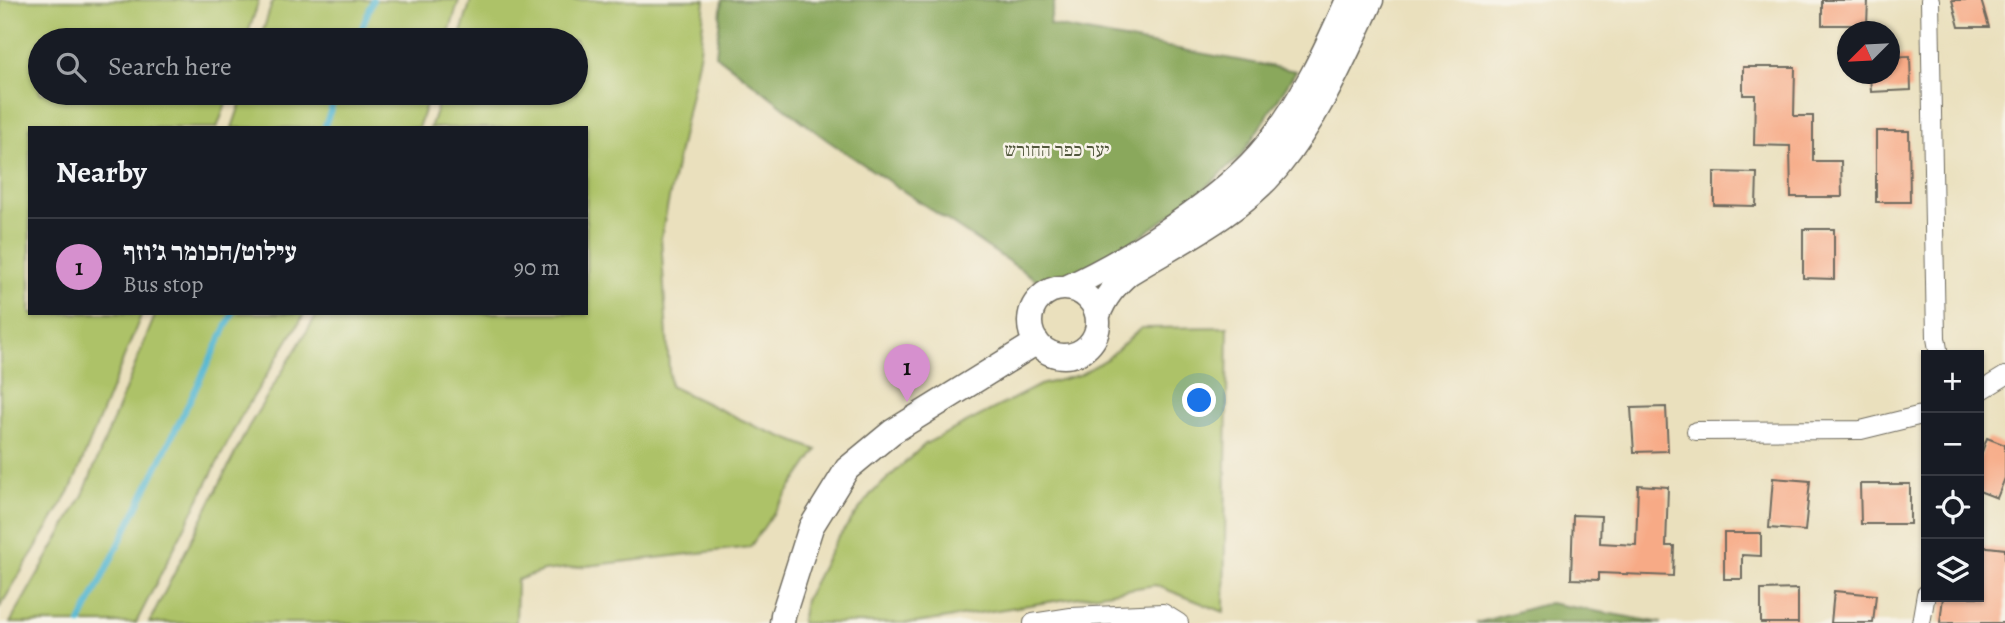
<!DOCTYPE html>
<html lang="en">
<head>
<meta charset="utf-8">
<style>
	:root { --surface:#171b24; --page:#20242c; --text:#f1f3f6; --muted:#9ea1a6; --line:#363941; --accent:#d690ce }
	body { margin:0; font-family:Alegreya,"Frank Ruhl Libre",serif; background:var(--page); color:var(--text) }
	.controls { position:absolute; right:21px; bottom:21px; display:grid; overflow:hidden; border-radius:0px; box-shadow:0 2px 5px #0004 }
	.controls button { width:63px; height:63px; display:grid; place-items:center; padding:0; border:0; border-bottom:2px solid var(--line); background:var(--surface); color:var(--text); font:35px sans-serif }
	.compass { position:absolute; left:1837px; top:21px; width:63px; height:63px; border-radius:50%; background:var(--surface); box-shadow:0 2px 5px #0004; rotate:246deg }
	.you { position:absolute; left:1200px; top:401px; width:24px; height:24px; margin:-18px; border:5px solid #fff; border-radius:50%; background:#1a73e8; box-shadow:0 0 0 10px #1a73e833 }
	.badge { display:grid; place-items:center; width:46px; height:46px; border-radius:50%; background:var(--accent); color:#111; font-size:23px; font-weight:700 }
	.pin { position:absolute; translate:-50% -58px; filter:drop-shadow(0 2px 4px #0008) }
	.pin::after { content:''; position:absolute; top:37px; width:24px; height:21px; background:inherit; clip-path:polygon(0 0,100% 0,50% 100%) }
	.list { margin:0; padding:0; list-style:none }
	h2 { display:flex; justify-content:space-between; align-items:center; height:91px; margin:0; padding:0 28px; font-size:30px }
	h2 small { font-size:23px; font-weight:400; color:var(--muted) }
	.list li { display:grid; grid-template-columns:46px 1fr auto; gap:21px; align-items:center; box-sizing:border-box; height:98px; padding:0 28px; border-top:2px solid var(--line) }
	.list b { display:block; font-size:26px; white-space:nowrap }
	.list p { margin:0; font-size:23px; white-space:nowrap; color:var(--muted) }
	.list em { font-size:23px; font-style:normal; color:var(--muted) }
	.icon { flex:none; width:38px; height:38px; fill:none; stroke:currentColor; stroke-width:2; stroke-linecap:round; stroke-linejoin:round }
	.map { position:relative; flex:none; width:2005px; height:623px; overflow:hidden }
	.search { position:absolute; background:var(--surface); box-shadow:0 2px 5px #0004; left:28px; top:28px; width:560px; height:77px; display:flex; align-items:center; gap:18px; box-sizing:border-box; padding:0 24px; border-radius:38px; color:var(--muted); font-size:26px }
	.panel { position:absolute; background:var(--surface); box-shadow:0 2px 5px #0004; left:28px; top:126px; width:560px; height:189px; border-radius:0px }
	.map>svg:first-child { display:block }
	.green { fill:#adc267; stroke:#6c7649; stroke-width:2 }
	.forest { fill:#8aa85c; stroke:#5a6a44; stroke-width:2 }
	.lines { fill:none; stroke-linecap:round; stroke-linejoin:round }
	.stream { stroke:#54b7d2; stroke-width:6 }
	.building { fill:#f7aa86 }
	.street-casing { stroke:#6e6a5e; stroke-width:20 }
	.secondary-casing { stroke:#6e6a5e; stroke-width:27 }
	.street { stroke:#fff; stroke-width:18 }
	.secondary { stroke:#fff; stroke-width:24 }
	.labels { text-anchor:middle; stroke-width:5; stroke-linejoin:round; paint-order:stroke }
	.park-label { font-size:19px; fill:#52583d; stroke:#f7f3e8 }
</style>
</head>
<body>
<div class="map">
<svg width="2005" height="623" viewBox="0 0 2005 623">
	<rect width="100%" height="100%" fill="#f7f3e8"/>
	<filter id="ink" filterUnits="userSpaceOnUse"><feTurbulence type="fractalNoise" baseFrequency=".0143" numOctaves="2"/><feDisplacementMap in="SourceGraphic" scale="14" xChannelSelector="R" yChannelSelector="G"/><feConvolveMatrix kernelMatrix="1 2 1 2 8 2 1 2 1" color-interpolation-filters="sRGB"/></filter>
	<filter id="wash" filterUnits="userSpaceOnUse"><feTurbulence type="fractalNoise" baseFrequency=".00686" numOctaves="4" result="noise"/><feDisplacementMap in="SourceGraphic" scale="28" xChannelSelector="R" yChannelSelector="G"/><feGaussianBlur stdDeviation="1.57" result="paint"/><feColorMatrix in="noise" values="0 0 0 0 0 0 0 0 0 0 0 0 0 0 0 0 0 1.4 0 .05"/><feComposite in="paint" operator="in"/></filter>
	<g filter="url(#wash)">
		<rect width="100%" height="100%" fill="#eae0bd"/>
		<path class="green" d="M 0,0 L 259,0 L 246,40 L 40,40 L 40,93 L 230,93 L 217,128 L 30,128 L 30,313 L 142,313 L 71,489 L 0,607 Z
			M 273,0 L 459,0 L 447,40 L 260,40 Z
			M 471,0 L 705,0 L 700,51 L 661,237 L 670,386 L 757,427 L 817,450 L 750,547 L 543,571 L 517,580 L 516,623 L 149,623 L 249,426 L 318,313 L 586,313 L 586,128 L 430,128 L 442,93 L 576,93 L 576,40 L 459,40 Z
			M 244,93 L 430,93 L 418,128 L 232,128 Z
			M 156,313 L 305,313 L 239,420 L 136,623 L 10,623 L 83,495 Z
			M 1228,327 L 1224,612 L 1155,585 L 916,623 L 801,623 L 805,600 L 835,542 L 870,495 L 925,444 L 1040,385 L 1079,375 L 1108,358 L 1141,328 Z"/>
		<path class="forest" d="M 722,0 L 1055,0 L 1049,25 L 1296,71 L 1241,156 L 1190,201 L 1059,295 L 827,140 L 716,55 Z
			M 1549,603 L 1662,623 L 1476,623 Z"/>
		<g class="lines">
			<path class="stream" d="M 357,40 L 373,0
				M 324,128 L 337,93
				M 80,623 L 233,313"/>
		</g>
		<g id="blocks">
			<path class="building" d="M 1822,0 L 1868,0 L 1867,25 L 1822,25 Z
				M 1952,0 L 1981,0 L 1989,27 L 1959,27 Z
				M 1910,56 L 1911,90 L 1871,92 L 1870,74 L 1889,74 L 1889,57 Z
				M 1743,67 L 1795,67 L 1794,116 L 1813,116 L 1813,161 L 1841,161 L 1842,197 L 1791,197 L 1790,146 L 1754,145 L 1755,95 L 1743,95 Z
				M 1876,131 L 1909,131 L 1910,202 L 1876,202 Z
				M 1714,172 L 1757,173 L 1756,206 L 1714,205 Z
				M 1803,229 L 1834,229 L 1834,279 L 1803,278 Z
				M 1666,407 L 1668,451 L 1634,452 L 1631,408 Z
				M 1987,438 L 2005,445 L 2005,478 L 1997,498 L 1979,491 L 1979,460 Z
				M 1773,478 L 1810,481 L 1805,531 L 1769,528 Z
				M 1860,484 L 1910,484 L 1910,524 L 1861,524 Z
				M 1638,485 L 1668,487 L 1666,546 L 1674,546 L 1673,576 L 1599,573 L 1599,580 L 1571,579 L 1573,515 L 1601,516 L 1600,543 L 1636,545 Z
				M 1724,533 L 1761,533 L 1761,556 L 1742,555 L 1742,579 L 1724,579 Z
				M 1979,546 L 2005,549 L 2005,623 L 1940,623 L 1943,597 L 1979,597 Z
				M 1798,589 L 1798,623 L 1761,623 L 1761,590 Z
				M 1834,591 L 1876,595 L 1873,623 L 1831,623 Z"/>
		</g>
	</g>
	<g filter="url(#ink)">
		<use href="#blocks" fill-opacity="0" stroke="#6e6a5e" stroke-width="2"/>
		<g class="lines">
			<g class="street-casing">
				<path id="street" d="M 1930,0 L 1936,338 L 1939,355
					M 1979,392 L 2005,376
					M 1696,431 L 1861,430 L 1926,414
					M 1033,623 L 1071,617 L 1163,613 L 1179,623
					M 1921,623 L 1926,594"/>
			</g>
			<g class="secondary-casing">
				<path id="secondary" d="M 1066,288 C 1129,259 1224,199 1267,145 C 1301,103 1326,50 1348,0
					M1030 322a34 34 0 1 1 68 0a34 34 0 1 1-68 0Z
					M 1098,315 C 1105,297 1114,286 1129,273 C 1179,242 1239,214 1277,168 C 1318,118 1344,58 1371,0
					M 782,623 L 783,615 L 811,527 L 847,469 L 892,432 L 1037,342"/>
			</g>
			<use href="#street" class="street"/>
			<use href="#secondary" class="secondary"/>
		</g>
	</g>
	<g class="labels">
		<g class="park-label">
			<text x="1057" y="156">יער כפר החורש</text>
		</g>
	</g>
</svg>
<div class="controls">
<button>+</button>
<button>−</button>
<button><svg class="icon" aria-label="locate" viewBox="0 0 24 24"><circle cx="12" cy="12" r="6"/><path d="M12 2v4M12 18v4M2 12h4M18 12h4"/></svg></button>
<button><svg class="icon" aria-label="layers" viewBox="0 0 24 24"><path d="M12 4l9 5-9 5-9-5zM3 14l9 5 9-5"/></svg></button>
</div>
<svg class="compass" viewBox="-18 -18 36 36"><path d="M0-13l5 13h-10z" fill="#e53935"/><path d="M0 13l5-13h-10z" fill="#9ea1a6"/></svg>
<div class="you"></div>
<div class="pin badge" style="left:907px;top:402px">1</div>
<div class="search"><svg class="icon" aria-label="search" viewBox="0 0 24 24"><circle cx="10" cy="10" r="6"/><path d="M15 15l6 6"/></svg>Search here</div>
<section class="panel">
<h2>Nearby<small></small></h2>
<ul class="list">
<li><span class="badge">1</span><div><b>עילוט/הכומר ג׳וזף</b><p>Bus stop</p></div><em>90 m</em></li>
</ul>
</section>
</div>
</body>
</html>
